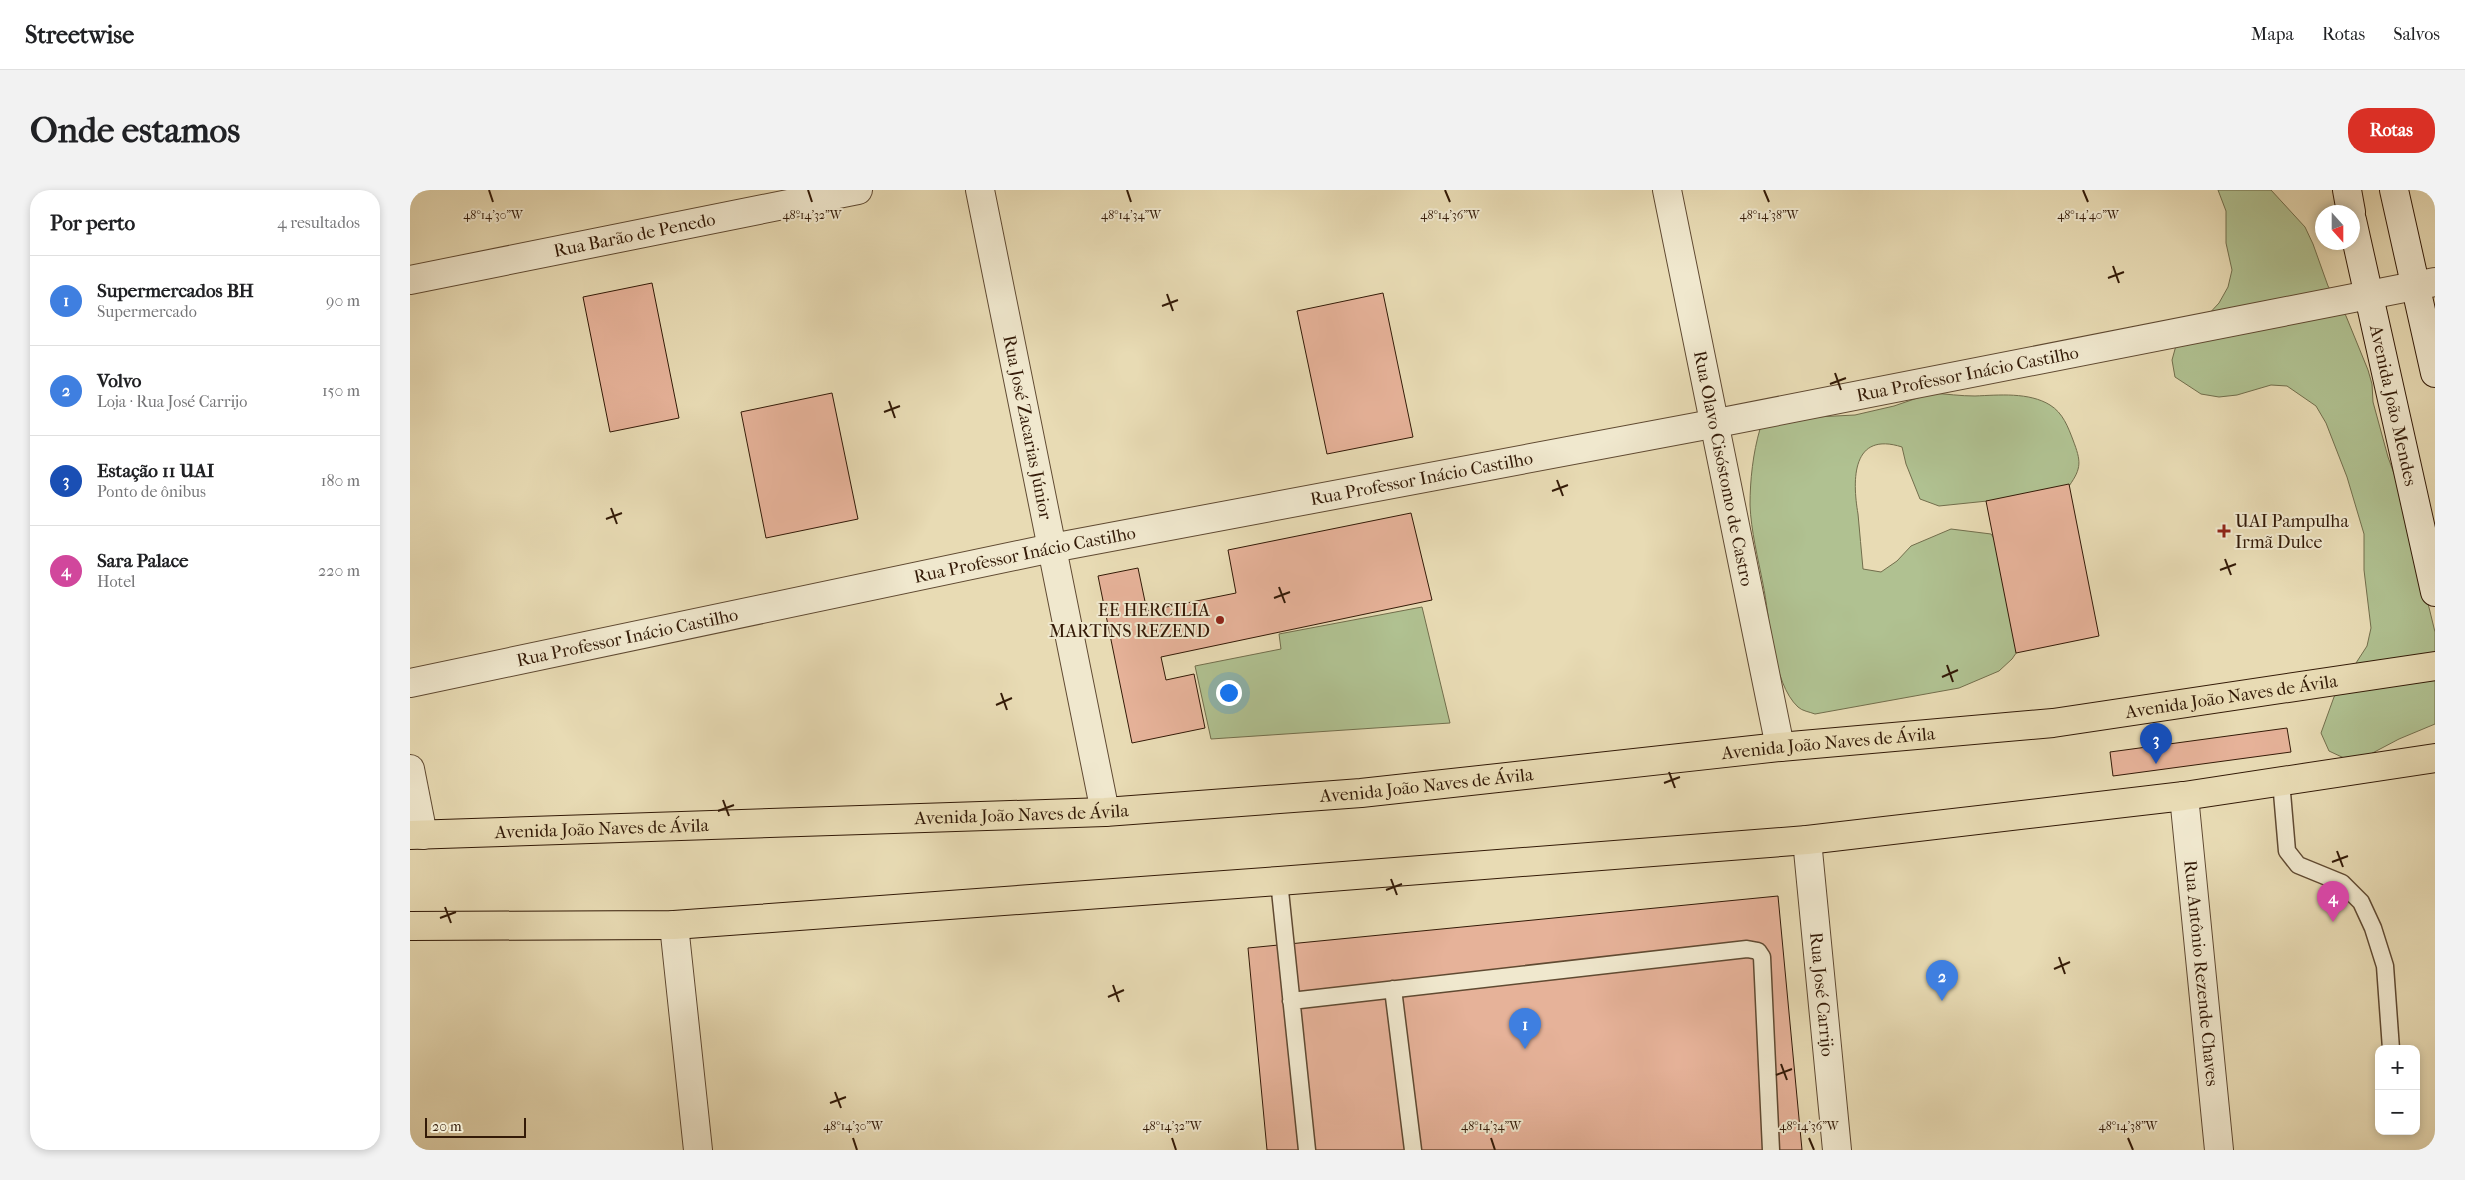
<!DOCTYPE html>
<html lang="pt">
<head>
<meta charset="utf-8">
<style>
	:root { --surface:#fff; --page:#f2f2f2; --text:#202124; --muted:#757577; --line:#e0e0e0; --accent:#d93025 }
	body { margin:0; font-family:"IM FELL French Canon",serif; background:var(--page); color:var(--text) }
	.controls { position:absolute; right:15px; bottom:15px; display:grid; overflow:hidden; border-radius:10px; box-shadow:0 2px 8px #0003 }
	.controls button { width:45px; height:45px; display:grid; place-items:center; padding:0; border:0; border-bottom:1px solid var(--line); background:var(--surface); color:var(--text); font:25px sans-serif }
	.compass { position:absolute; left:1905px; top:15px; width:45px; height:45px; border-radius:50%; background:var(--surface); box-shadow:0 2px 8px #0003; rotate:159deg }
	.scale { position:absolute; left:15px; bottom:12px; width:101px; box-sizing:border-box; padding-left:5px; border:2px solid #331a07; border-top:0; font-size:14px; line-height:18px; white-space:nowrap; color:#331a07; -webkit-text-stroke:4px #f0e8ce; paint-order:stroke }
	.you { position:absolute; left:818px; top:502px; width:18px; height:18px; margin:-12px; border:4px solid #fff; border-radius:50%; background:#1a73e8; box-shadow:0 0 0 8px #1a73e833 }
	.badge { display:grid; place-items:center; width:32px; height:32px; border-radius:50%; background:var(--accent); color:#fff; font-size:16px; font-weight:700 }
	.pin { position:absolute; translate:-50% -41px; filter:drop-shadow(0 1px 2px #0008) }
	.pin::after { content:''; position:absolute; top:26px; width:18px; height:15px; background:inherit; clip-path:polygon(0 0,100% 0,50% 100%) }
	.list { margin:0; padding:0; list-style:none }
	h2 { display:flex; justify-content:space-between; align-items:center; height:65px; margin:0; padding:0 20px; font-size:21px }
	h2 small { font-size:16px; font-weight:400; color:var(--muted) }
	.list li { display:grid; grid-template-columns:32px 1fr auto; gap:15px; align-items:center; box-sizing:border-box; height:90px; padding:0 20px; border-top:1px solid var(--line) }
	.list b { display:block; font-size:19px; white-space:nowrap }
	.list p { margin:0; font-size:16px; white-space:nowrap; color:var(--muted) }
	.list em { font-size:16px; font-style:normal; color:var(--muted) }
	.map { position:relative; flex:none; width:2025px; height:960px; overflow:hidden; border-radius:20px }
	header { display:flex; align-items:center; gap:30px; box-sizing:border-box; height:70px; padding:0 25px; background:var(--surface); border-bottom:1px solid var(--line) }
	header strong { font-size:24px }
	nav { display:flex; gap:28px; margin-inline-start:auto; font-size:18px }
	.intro { display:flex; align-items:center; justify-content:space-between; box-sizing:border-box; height:120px; padding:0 30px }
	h1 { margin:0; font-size:35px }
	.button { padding:12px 22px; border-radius:20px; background:var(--accent); color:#fff; font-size:18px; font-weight:700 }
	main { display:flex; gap:30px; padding:0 30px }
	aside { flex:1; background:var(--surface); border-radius:20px; box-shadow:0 2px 8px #0003 }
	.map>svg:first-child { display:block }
	.green { fill:#b0c191; stroke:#726e4c }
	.building { fill:#e6b299; stroke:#331a07 }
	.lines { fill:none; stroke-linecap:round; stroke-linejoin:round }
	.lane-casing { stroke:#604a32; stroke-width:19 }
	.street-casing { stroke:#604a32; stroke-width:30 }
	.secondary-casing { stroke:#331a07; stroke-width:30 }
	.primary-casing { stroke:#331a07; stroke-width:30 }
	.lane { stroke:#f0e8ce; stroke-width:16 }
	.street { stroke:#f0e8ce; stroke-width:28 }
	.secondary { stroke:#f0e8ce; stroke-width:28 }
	.primary { stroke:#e8dbb4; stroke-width:28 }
	.ticks { fill:none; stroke:#331a07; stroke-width:2 }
	.poi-dot { fill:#8f2418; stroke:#f0e8ce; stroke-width:2 }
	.labels { text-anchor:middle; stroke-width:4; stroke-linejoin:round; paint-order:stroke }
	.street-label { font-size:18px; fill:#331a07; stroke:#f0e8ce }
	.poi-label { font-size:18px; fill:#331a07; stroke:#f0e8ce; text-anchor:start }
	.ticks-label { font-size:12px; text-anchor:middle; fill:#331a07; stroke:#f0e8ce; stroke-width:4; stroke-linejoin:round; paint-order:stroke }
</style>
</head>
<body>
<header>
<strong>Streetwise</strong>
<nav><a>Mapa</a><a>Rotas</a><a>Salvos</a></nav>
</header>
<div class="intro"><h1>Onde estamos</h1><a class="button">Rotas</a></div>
<main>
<aside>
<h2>Por perto<small>4 resultados</small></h2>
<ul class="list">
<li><span class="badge" style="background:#3f7fe0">1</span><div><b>Supermercados BH</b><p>Supermercado</p></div><em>90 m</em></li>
<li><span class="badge" style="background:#3f7fe0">2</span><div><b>Volvo</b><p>Loja · Rua José Carrijo</p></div><em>150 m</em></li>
<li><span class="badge" style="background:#1a4fb4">3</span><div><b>Estação 11 UAI</b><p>Ponto de ônibus</p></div><em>180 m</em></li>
<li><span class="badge" style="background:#d1479c">4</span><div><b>Sara Palace</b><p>Hotel</p></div><em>220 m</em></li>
</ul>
</aside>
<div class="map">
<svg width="2025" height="960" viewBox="0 0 2025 960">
	<rect width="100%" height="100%" fill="#e8dbb4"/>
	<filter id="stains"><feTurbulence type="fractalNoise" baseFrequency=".004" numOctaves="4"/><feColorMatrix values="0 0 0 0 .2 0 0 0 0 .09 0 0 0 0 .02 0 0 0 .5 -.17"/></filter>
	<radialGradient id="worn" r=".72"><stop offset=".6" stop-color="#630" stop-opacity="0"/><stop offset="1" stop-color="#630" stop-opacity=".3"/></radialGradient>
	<path class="green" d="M 1808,0 L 1861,0 L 1895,37 L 1903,54 L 1918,96 L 1936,126 L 1958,180 L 1962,194 L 1963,212 L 1978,267 L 1991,303 L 2025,442 L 2025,534 L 1989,549 L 1953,568 L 1934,568 L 1919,561 L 1911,543 L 1924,507 L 1957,456 L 1961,438 L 1954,380 L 1954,344 L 1937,287 L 1916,233 L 1906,216 L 1877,196 L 1861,195 L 1827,205 L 1809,207 L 1791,204 L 1765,187 L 1762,170 L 1767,152 L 1796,127 L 1809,113 L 1818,97 L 1822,80 L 1816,53 L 1816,21 Z
		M 1522,203 C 1536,204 1551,206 1565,206 C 1589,205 1619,202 1640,215 C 1653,223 1658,237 1663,250 C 1671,271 1672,278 1659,296 L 1587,310 L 1529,316 L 1510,309 L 1496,274 L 1492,257 C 1442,241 1442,289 1448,324 C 1450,342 1451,361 1453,379 L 1471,382 L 1487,371 L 1501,356 L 1541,339 L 1581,344 L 1592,360 L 1613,453 L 1602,469 L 1589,481 L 1549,498 L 1405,524 C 1400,522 1392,521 1388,517 C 1362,493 1360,427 1353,394 C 1348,368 1341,341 1340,315 C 1340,290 1343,263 1350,239 L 1368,232 L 1387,228 L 1445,225 L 1484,216 Z
		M 1012,417 L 1040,533 L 801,549 L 785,476 L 871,459 L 869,444 Z"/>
	<path class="building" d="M 242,93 L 269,228 L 200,242 L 173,107 Z
		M 973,103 L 1003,247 L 917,264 L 887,121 Z
		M 422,203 L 448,329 L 356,348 L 331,222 Z
		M 1659,294 L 1689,446 L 1606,463 L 1576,311 Z
		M 1001,323 L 1022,410 L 751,467 L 756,490 L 784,484 L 795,538 L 722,553 L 688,386 L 728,378 L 737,421 L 826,403 L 818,360 Z
		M 1877,538 L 1881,562 L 1703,586 L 1700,562 Z
		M 1368,706 L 1392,960 L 857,960 L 838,758 Z"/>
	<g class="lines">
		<g class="lane-casing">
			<path id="lane" d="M 1871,591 L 1877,661 L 1888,675 L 1932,693 L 1951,712 L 1963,738 L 1975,776 L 1981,859
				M 869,691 L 897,960
				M 983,799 L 1003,960
				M 881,811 L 1337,759 L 1348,761 L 1352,767 L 1361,960"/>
		</g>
		<g class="street-casing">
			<g id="street">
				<path id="s1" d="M 570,0 L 695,622"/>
				<path id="s2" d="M 1257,0 L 1370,557"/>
				<path id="s3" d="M 0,90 L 448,0"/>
				<path id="s4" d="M 0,493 L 642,358 L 1302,234 L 2025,92"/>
				<path d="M 0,579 L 13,645"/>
				<path id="s5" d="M 1774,606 L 1809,960"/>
				<path id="s6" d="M 1397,650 L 1427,960"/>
				<path d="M 264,735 L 288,960"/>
			</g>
		</g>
		<g class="secondary-casing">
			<g id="secondary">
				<path d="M 1937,0 L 1941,22"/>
				<path d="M 1984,0 L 2025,183"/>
				<path id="s7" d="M 1942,30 L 2025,402"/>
			</g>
		</g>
		<g class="primary-casing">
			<g id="primary">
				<path id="s8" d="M 0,645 L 695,622 L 951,603 L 1370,557 L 1643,533 L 2025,476"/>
				<path d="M 0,736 L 264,735 L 869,691 L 1397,650 L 1774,606 L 2025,568"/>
			</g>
		</g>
		<use href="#lane" class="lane"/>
		<use href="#street" class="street"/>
		<use href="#secondary" class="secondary"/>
		<use href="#primary" class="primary"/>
	</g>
	<path class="ticks" d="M 79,0 L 83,12M 398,0 L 402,12M 717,0 L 721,12M 1035,0 L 1040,12M 1354,0 L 1359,12M 1673,0 L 1678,12M 1703,76 L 1709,93M 1698,88 L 1714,82M 757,104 L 763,121M 752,116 L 768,110M 1425,183 L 1431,200M 1420,194 L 1436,188M 479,211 L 485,228M 474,222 L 490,216M 1147,290 L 1153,306M 1142,301 L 1158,295M 201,318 L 207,334M 196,329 L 212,323M 1815,369 L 1821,385M 1810,380 L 1826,374M 869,397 L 875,413M 864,408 L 880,402M 1537,475 L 1543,492M 1532,487 L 1548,480M 591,503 L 597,520M 586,515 L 602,508M 1259,582 L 1265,598M 1254,593 L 1270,587M 313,610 L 319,626M 308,621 L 324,615M 1927,661 L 1933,677M 1922,672 L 1938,666M 981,689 L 987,705M 976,700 L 992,694M 35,717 L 41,733M 30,728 L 46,722M 1649,767 L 1655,784M 1644,779 L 1660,772M 703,795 L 709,812M 698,807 L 714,800M 1371,874 L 1377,890M 1366,885 L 1382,879M 425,902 L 431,918M 420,913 L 436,907M 443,948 L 447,960M 762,948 L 766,960M 1081,948 L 1085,960M 1399,948 L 1404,960M 1718,948 L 1723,960"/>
	<g class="poi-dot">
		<path d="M1811.5 333.5h5v5h5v5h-5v5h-5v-5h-5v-5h5z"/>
		<circle cx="810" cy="430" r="5"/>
	</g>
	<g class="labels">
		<g class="street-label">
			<text dy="6" stroke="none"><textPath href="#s3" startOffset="229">Rua Barão de Penedo</textPath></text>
			<text dy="6" stroke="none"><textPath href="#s4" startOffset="1588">Rua Professor Inácio Castilho</textPath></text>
			<text dy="6" stroke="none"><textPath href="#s7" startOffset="190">Avenida João Mendes</textPath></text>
			<text dy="6" stroke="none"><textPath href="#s1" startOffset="242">Rua José Zacarias Júnior</textPath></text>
			<text dy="6" stroke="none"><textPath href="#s2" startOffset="284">Rua Olavo Cisóstomo de Castro</textPath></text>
			<text dy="6" stroke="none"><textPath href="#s4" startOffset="1032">Rua Professor Inácio Castilho</textPath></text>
			<text dy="6" stroke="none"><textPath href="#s4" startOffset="628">Rua Professor Inácio Castilho</textPath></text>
			<text dy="6" stroke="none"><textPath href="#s4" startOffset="222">Rua Professor Inácio Castilho</textPath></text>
			<text dy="6" stroke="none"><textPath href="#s8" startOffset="1828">Avenida João Naves de Ávila</textPath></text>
			<text dy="6" stroke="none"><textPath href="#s8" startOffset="1422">Avenida João Naves de Ávila</textPath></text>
			<text dy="6" stroke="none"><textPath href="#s8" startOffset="1018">Avenida João Naves de Ávila</textPath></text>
			<text dy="6" stroke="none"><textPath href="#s8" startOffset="612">Avenida João Naves de Ávila</textPath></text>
			<text dy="6" stroke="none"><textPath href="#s8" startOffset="192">Avenida João Naves de Ávila</textPath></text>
			<text dy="6" stroke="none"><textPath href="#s5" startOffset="178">Rua Antônio Rezende Chaves</textPath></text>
			<text dy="6" stroke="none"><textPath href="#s6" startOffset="155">Rua José Carrijo</textPath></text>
		</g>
		<g class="poi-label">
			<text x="1825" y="337">UAI Pampulha<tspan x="1825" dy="21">Irmã Dulce</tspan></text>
			<text x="800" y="426" text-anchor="end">EE HERCILIA<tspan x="800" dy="21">MARTINS REZEND</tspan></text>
		</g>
	</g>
	<g class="ticks-label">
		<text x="83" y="29">48°14'30"W</text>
		<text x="402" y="29">48°14'32"W</text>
		<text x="721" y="29">48°14'34"W</text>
		<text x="1040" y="29">48°14'36"W</text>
		<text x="1359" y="29">48°14'38"W</text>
		<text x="1678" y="29">48°14'40"W</text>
		<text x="443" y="940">48°14'30"W</text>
		<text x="762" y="940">48°14'32"W</text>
		<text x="1081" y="940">48°14'34"W</text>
		<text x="1399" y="940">48°14'36"W</text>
		<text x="1718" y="940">48°14'38"W</text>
	</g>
	<rect width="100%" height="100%" filter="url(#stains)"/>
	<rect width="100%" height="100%" fill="url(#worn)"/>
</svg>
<div class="controls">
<button>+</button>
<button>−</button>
</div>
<svg class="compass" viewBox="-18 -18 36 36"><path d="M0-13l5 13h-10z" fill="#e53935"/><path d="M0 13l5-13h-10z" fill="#757577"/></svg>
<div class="scale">20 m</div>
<div class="you"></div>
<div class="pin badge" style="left:1115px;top:859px;background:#3f7fe0">1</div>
<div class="pin badge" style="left:1532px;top:811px;background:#3f7fe0">2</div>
<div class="pin badge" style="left:1746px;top:574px;background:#1a4fb4">3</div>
<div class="pin badge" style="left:1923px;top:732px;background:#d1479c">4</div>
</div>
</main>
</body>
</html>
